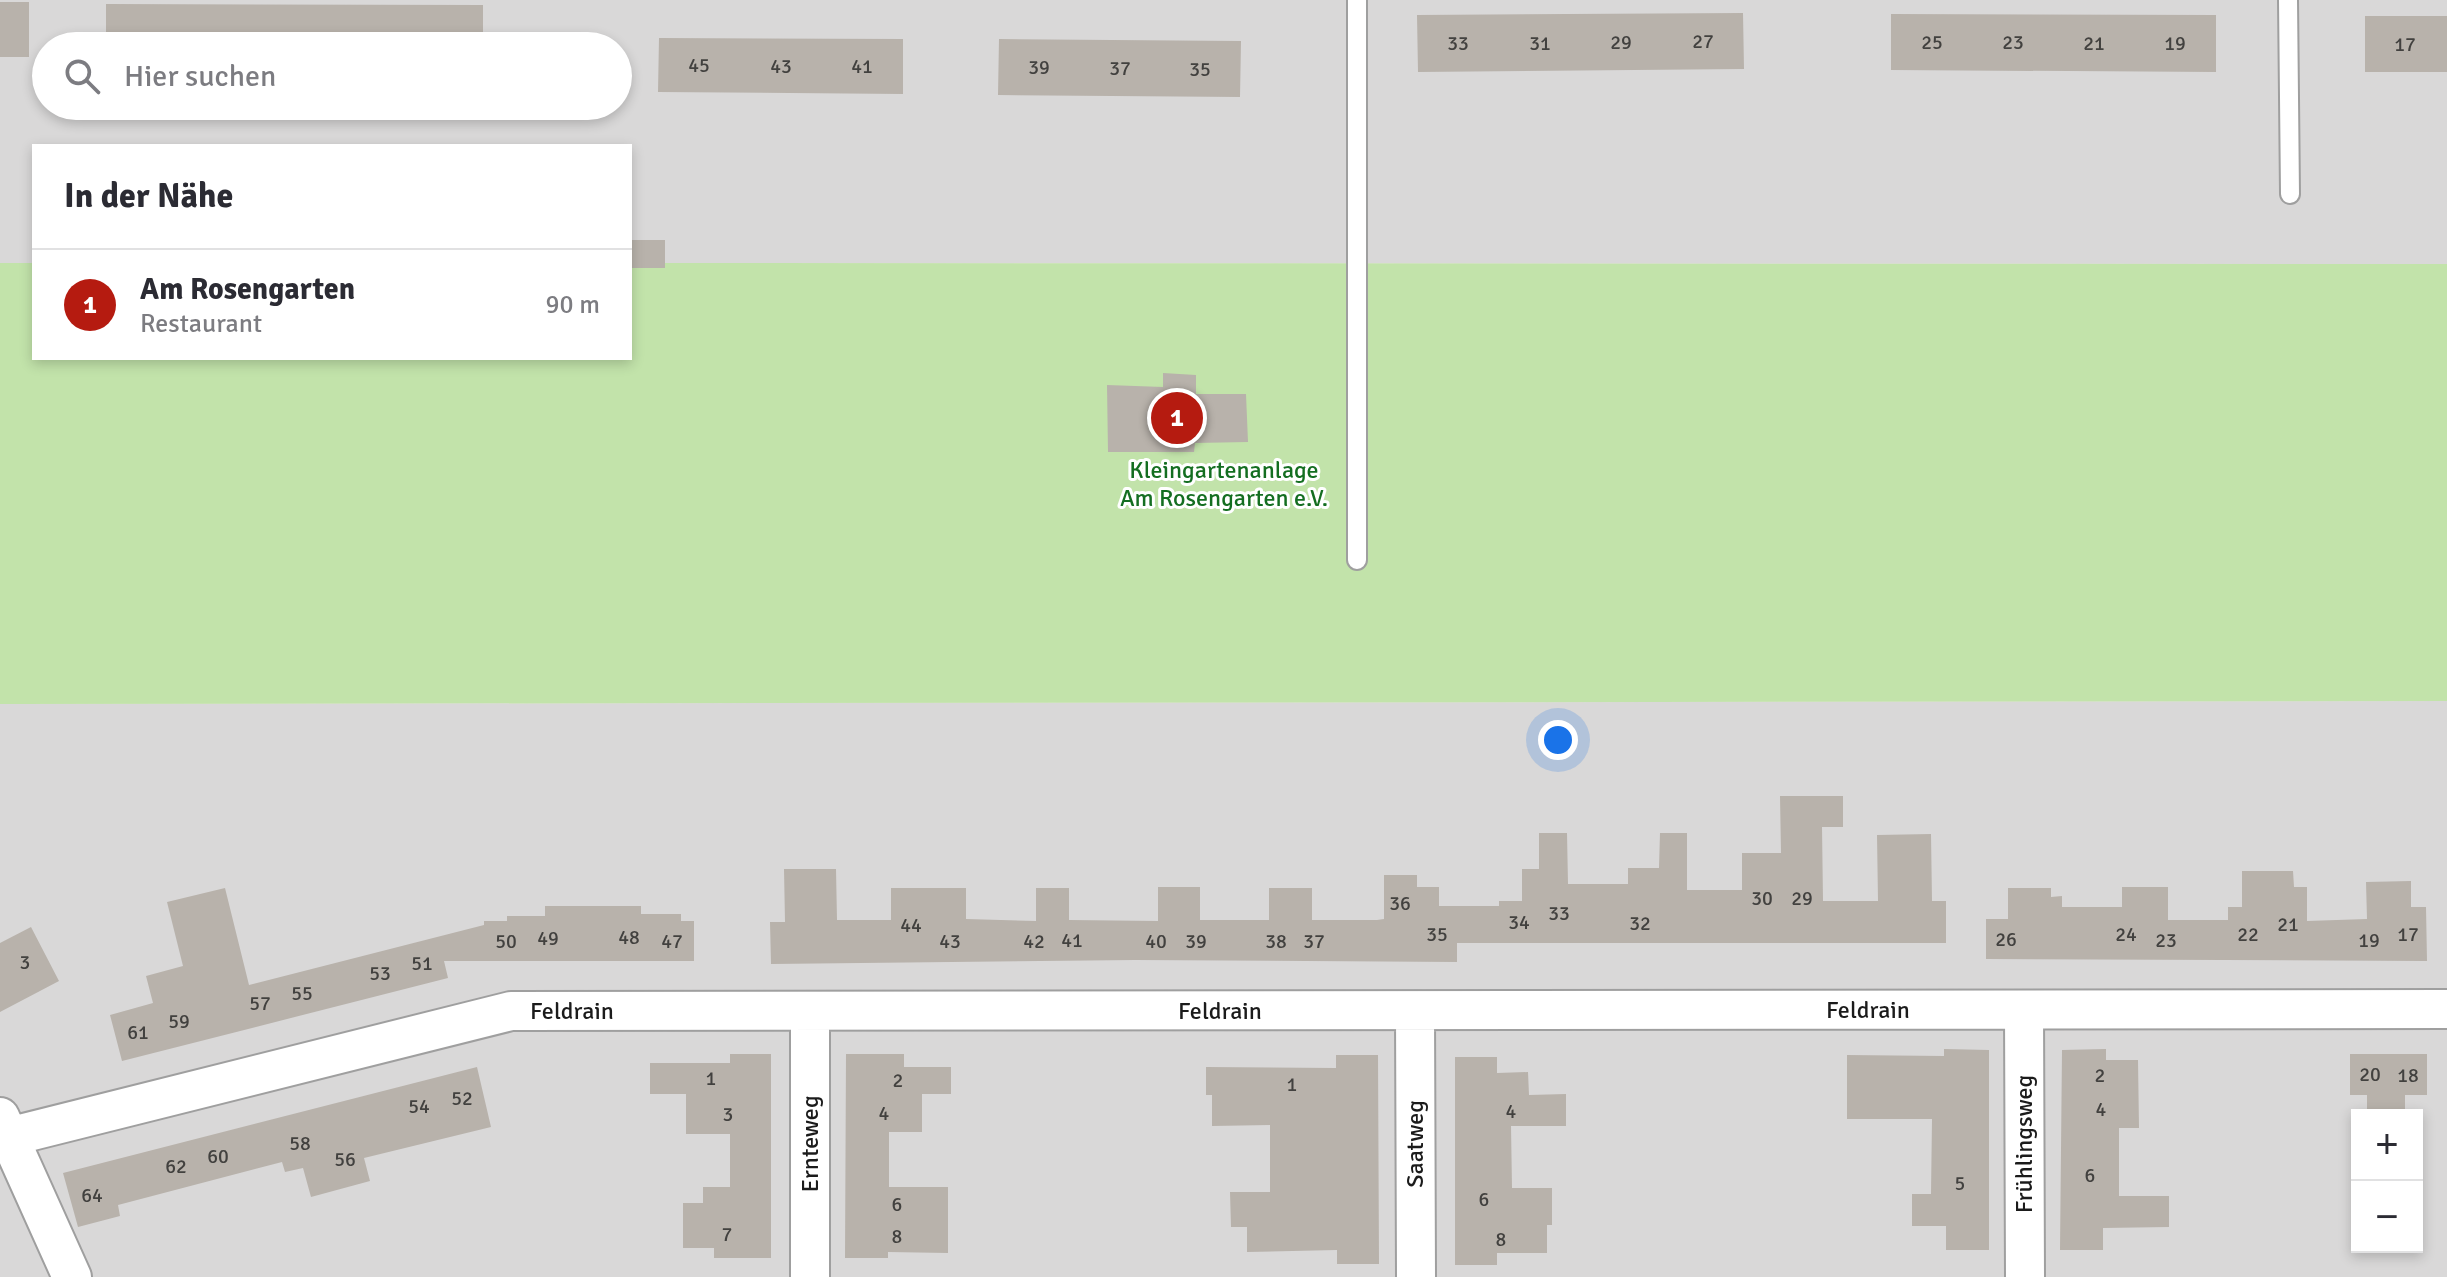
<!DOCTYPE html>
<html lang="de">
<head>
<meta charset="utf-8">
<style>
	:root { --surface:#fff; --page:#f7f7f7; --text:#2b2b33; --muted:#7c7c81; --line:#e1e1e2; --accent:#b51b10 }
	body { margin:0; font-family:Signika,sans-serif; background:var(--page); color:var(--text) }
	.controls { position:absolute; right:24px; bottom:24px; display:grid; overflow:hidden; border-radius:0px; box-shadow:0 4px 12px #0003 }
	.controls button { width:72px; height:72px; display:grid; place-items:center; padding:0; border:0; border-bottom:2px solid var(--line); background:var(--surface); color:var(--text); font:40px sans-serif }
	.you { position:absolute; left:1558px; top:740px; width:28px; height:28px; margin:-20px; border:6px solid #fff; border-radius:50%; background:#1a73e8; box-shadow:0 0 0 12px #1a73e833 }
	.badge { display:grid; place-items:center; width:52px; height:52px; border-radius:50%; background:var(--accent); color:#fff; font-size:26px; font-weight:700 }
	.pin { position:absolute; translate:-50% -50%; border:4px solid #fff; box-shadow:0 2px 8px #0006 }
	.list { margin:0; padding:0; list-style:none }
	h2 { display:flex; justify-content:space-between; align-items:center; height:104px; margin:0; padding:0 32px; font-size:34px }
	h2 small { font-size:26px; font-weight:400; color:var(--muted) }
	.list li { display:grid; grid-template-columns:52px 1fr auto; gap:24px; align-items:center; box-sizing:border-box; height:112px; padding:0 32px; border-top:2px solid var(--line) }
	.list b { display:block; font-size:30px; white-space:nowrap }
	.list p { margin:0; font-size:26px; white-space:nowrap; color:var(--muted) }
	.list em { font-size:26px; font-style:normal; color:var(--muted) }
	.icon { flex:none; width:44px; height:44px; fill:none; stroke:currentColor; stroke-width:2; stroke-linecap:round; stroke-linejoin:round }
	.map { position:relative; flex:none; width:2447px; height:1277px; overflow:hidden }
	.search { position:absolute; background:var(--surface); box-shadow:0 4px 12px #0003; left:32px; top:32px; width:600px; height:88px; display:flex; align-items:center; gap:20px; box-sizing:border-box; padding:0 28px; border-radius:44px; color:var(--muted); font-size:30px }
	.panel { position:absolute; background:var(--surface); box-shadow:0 4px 12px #0003; left:32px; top:144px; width:600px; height:216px; border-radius:0px }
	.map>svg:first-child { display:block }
	.residential { fill:#d9d8d8; fill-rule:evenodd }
	.grass { fill:#c2e3aa }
	.building { fill:#b8b2ab }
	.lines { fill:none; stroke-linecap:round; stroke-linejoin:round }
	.lane-casing { stroke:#9f9f9f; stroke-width:22 }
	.street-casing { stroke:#9f9f9f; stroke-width:42 }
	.lane { stroke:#fff; stroke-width:18 }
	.street { stroke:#fff; stroke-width:38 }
	.labels { text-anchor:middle; stroke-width:6; stroke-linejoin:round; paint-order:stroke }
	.number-label { font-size:20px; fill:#42413f }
	.park-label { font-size:24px; fill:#146e21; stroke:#fff }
	.street-label { font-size:24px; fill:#1b1b1b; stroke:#fff }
</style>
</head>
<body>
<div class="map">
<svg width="2447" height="1277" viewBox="0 0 2447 1277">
	<rect width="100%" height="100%" fill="#ece9e1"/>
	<path class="residential" d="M 0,0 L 2447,0 L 2447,264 L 630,263 L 630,146 L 34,146 L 34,263 L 0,263 ZM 46,46 L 618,46 L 618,106 L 46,106 Z
		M 2447,701 L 2447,1277 L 0,1277 L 0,704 ZM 2357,1115 L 2417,1115 L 2417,1247 L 2357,1247 Z"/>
	<path class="grass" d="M 0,263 L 34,263 L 34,358 L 630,358 L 630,263 L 2447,264 L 2447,701 L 0,704 Z"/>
	<path class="building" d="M 0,2 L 29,2 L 29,57 L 0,57 Z
		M 106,4 L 483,5 L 483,46 L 106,46 Z
		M 1743,13 L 1744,69 L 1418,72 L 1417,15 Z
		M 1891,14 L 2216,15 L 2216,72 L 1891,70 Z
		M 2365,16 L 2447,16 L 2447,72 L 2365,72 Z
		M 659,38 L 903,39 L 903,94 L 658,92 Z
		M 999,39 L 1241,41 L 1240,97 L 998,95 Z
		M 630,240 L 665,240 L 665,268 L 630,268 Z
		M 1163,373 L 1196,375 L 1196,394 L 1246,394 L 1248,442 L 1195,443 L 1194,452 L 1108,452 L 1107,385 L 1163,387 Z
		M 1780,796 L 1843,796 L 1843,827 L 1822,827 L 1823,901 L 1878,901 L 1877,835 L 1931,834 L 1932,901 L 1946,901 L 1946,943 L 1457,943 L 1457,962 L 1135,960 L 771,964 L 770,922 L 785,922 L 784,869 L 836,869 L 837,920 L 891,920 L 891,888 L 966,888 L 966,919 L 1036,921 L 1036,888 L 1069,888 L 1069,920 L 1158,921 L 1158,887 L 1200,887 L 1200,920 L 1269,920 L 1269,888 L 1312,888 L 1312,920 L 1377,920 L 1384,919 L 1384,875 L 1417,875 L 1417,887 L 1439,887 L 1439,906 L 1499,906 L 1499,901 L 1522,901 L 1522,869 L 1539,869 L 1539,833 L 1567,833 L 1568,884 L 1628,884 L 1628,868 L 1659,868 L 1660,833 L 1687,833 L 1687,890 L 1742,890 L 1742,853 L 1781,853 Z
		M 2242,871 L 2293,871 L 2294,887 L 2307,887 L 2307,921 L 2367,919 L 2366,882 L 2411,881 L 2411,907 L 2426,907 L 2427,961 L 1986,959 L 1986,919 L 2008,919 L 2008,888 L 2051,888 L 2051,897 L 2062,896 L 2062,907 L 2122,907 L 2122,887 L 2168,887 L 2168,920 L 2228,920 L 2228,907 L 2242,907 Z
		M 225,888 L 249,985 L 484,925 L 484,921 L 507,921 L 507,916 L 545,916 L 545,906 L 641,906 L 641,914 L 681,914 L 681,921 L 694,921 L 694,961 L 444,961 L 448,978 L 122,1061 L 110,1015 L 153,1003 L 146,976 L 183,966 L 167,902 Z
		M 31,927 L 59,981 L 0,1012 L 0,943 Z
		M 1944,1049 L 1989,1050 L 1989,1250 L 1946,1250 L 1946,1226 L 1912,1226 L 1912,1194 L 1931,1194 L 1932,1119 L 1847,1119 L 1847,1055 L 1944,1056 Z
		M 2106,1049 L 2106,1060 L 2138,1060 L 2139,1128 L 2119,1128 L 2119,1196 L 2169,1196 L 2169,1227 L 2103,1228 L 2103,1250 L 2060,1250 L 2062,1050 Z
		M 730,1054 L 771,1054 L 771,1258 L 714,1258 L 714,1248 L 683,1248 L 683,1203 L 703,1203 L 703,1187 L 730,1187 L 730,1134 L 686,1134 L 686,1094 L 650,1094 L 650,1063 L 730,1063 Z
		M 846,1054 L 904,1054 L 904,1067 L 951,1067 L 951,1094 L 922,1094 L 922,1132 L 889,1132 L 889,1187 L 948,1187 L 948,1253 L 888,1252 L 888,1258 L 845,1258 Z
		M 2350,1054 L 2427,1054 L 2427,1095 L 2405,1095 L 2405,1115 L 2367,1115 L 2367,1095 L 2350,1095 Z
		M 1336,1055 L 1378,1055 L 1379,1264 L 1337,1264 L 1337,1250 L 1247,1252 L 1247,1227 L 1231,1227 L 1230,1192 L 1270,1192 L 1270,1125 L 1212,1126 L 1212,1095 L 1206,1095 L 1206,1067 L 1336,1068 Z
		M 1455,1057 L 1497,1057 L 1497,1073 L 1528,1072 L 1529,1095 L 1566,1094 L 1566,1126 L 1511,1126 L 1512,1188 L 1552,1188 L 1552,1225 L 1547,1225 L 1547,1253 L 1497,1253 L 1497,1265 L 1455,1265 Z
		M 477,1067 L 491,1127 L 364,1158 L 370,1181 L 311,1197 L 303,1168 L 285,1172 L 282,1162 L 118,1205 L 120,1216 L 78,1227 L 63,1173 Z"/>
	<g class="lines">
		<g class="lane-casing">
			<path id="lane" d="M 2288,0 L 2290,194
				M 1357,560 L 1357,0"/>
		</g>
		<g class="street-casing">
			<path id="street" d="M 2024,1010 L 2025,1277
				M 810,1011 L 810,1277
				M 1415,1012 L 1416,1277
				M 0,1117 L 72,1277
				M 0,1139 L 511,1011 L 2447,1009"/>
		</g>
		<use href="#lane" class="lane"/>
		<use href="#street" class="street"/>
	</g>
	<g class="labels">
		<g class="number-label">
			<text x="1703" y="48">27</text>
			<text x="1621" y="49">29</text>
			<text x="1932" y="49">25</text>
			<text x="2013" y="49">23</text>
			<text x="1458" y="50">33</text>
			<text x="1540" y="50">31</text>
			<text x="2094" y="50">21</text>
			<text x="2175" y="50">19</text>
			<text x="2405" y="51">17</text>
			<text x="699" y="72">45</text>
			<text x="781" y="73">43</text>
			<text x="862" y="73">41</text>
			<text x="1039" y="74">39</text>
			<text x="1120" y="75">37</text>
			<text x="1200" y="76">35</text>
			<text x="1762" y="905">30</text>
			<text x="1802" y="905">29</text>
			<text x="1400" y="910">36</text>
			<text x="1559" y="920">33</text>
			<text x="1519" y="929">34</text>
			<text x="1640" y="930">32</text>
			<text x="2288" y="931">21</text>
			<text x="911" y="932">44</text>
			<text x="1437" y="941">35</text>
			<text x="2126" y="941">24</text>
			<text x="2248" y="941">22</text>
			<text x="2408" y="941">17</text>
			<text x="629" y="944">48</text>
			<text x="548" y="945">49</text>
			<text x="2006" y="946">26</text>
			<text x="1072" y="947">41</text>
			<text x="2166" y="947">23</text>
			<text x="2369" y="947">19</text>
			<text x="506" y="948">50</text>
			<text x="672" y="948">47</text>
			<text x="950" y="948">43</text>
			<text x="1034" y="948">42</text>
			<text x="1156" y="948">40</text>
			<text x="1196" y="948">39</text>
			<text x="1276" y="948">38</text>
			<text x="1314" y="948">37</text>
			<text x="25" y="969">3</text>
			<text x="422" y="970">51</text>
			<text x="380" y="980">53</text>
			<text x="302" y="1000">55</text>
			<text x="260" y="1010">57</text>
			<text x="179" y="1028">59</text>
			<text x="138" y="1039">61</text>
			<text x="2370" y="1081">20</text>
			<text x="2100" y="1082">2</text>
			<text x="2408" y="1082">18</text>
			<text x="711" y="1085">1</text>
			<text x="898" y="1087">2</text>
			<text x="1292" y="1091">1</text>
			<text x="462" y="1105">52</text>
			<text x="419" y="1113">54</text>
			<text x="2101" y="1116">4</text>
			<text x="1511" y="1118">4</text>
			<text x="884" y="1120">4</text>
			<text x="728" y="1121">3</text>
			<text x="300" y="1150">58</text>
			<text x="218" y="1163">60</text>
			<text x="345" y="1166">56</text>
			<text x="176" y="1173">62</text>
			<text x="2090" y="1182">6</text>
			<text x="1960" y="1190">5</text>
			<text x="92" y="1202">64</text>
			<text x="1484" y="1206">6</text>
			<text x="897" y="1211">6</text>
			<text x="727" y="1241">7</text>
			<text x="897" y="1243">8</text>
			<text x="1501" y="1246">8</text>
		</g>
		<g class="park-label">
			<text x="1224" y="478">Kleingartenanlage<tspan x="1224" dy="28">Am Rosengarten e.V.</tspan></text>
		</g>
		<g class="street-label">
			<text x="1868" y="1018">Feldrain</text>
			<text x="572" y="1019">Feldrain</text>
			<text x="1220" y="1019">Feldrain</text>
			<text transform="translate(810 1144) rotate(-90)" y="8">Ernteweg</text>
			<text transform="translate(1415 1144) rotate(-90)" y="8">Saatweg</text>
			<text transform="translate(2024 1144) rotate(-90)" y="8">Frühlingsweg</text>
		</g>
	</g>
</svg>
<div class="controls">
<button>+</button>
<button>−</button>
</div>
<div class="you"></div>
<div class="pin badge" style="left:1177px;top:418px">1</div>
<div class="search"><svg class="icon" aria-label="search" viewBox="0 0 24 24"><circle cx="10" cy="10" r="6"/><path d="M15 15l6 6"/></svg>Hier suchen</div>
<section class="panel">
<h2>In der Nähe<small></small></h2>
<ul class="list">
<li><span class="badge">1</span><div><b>Am Rosengarten</b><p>Restaurant</p></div><em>90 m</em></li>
</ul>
</section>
</div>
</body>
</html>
